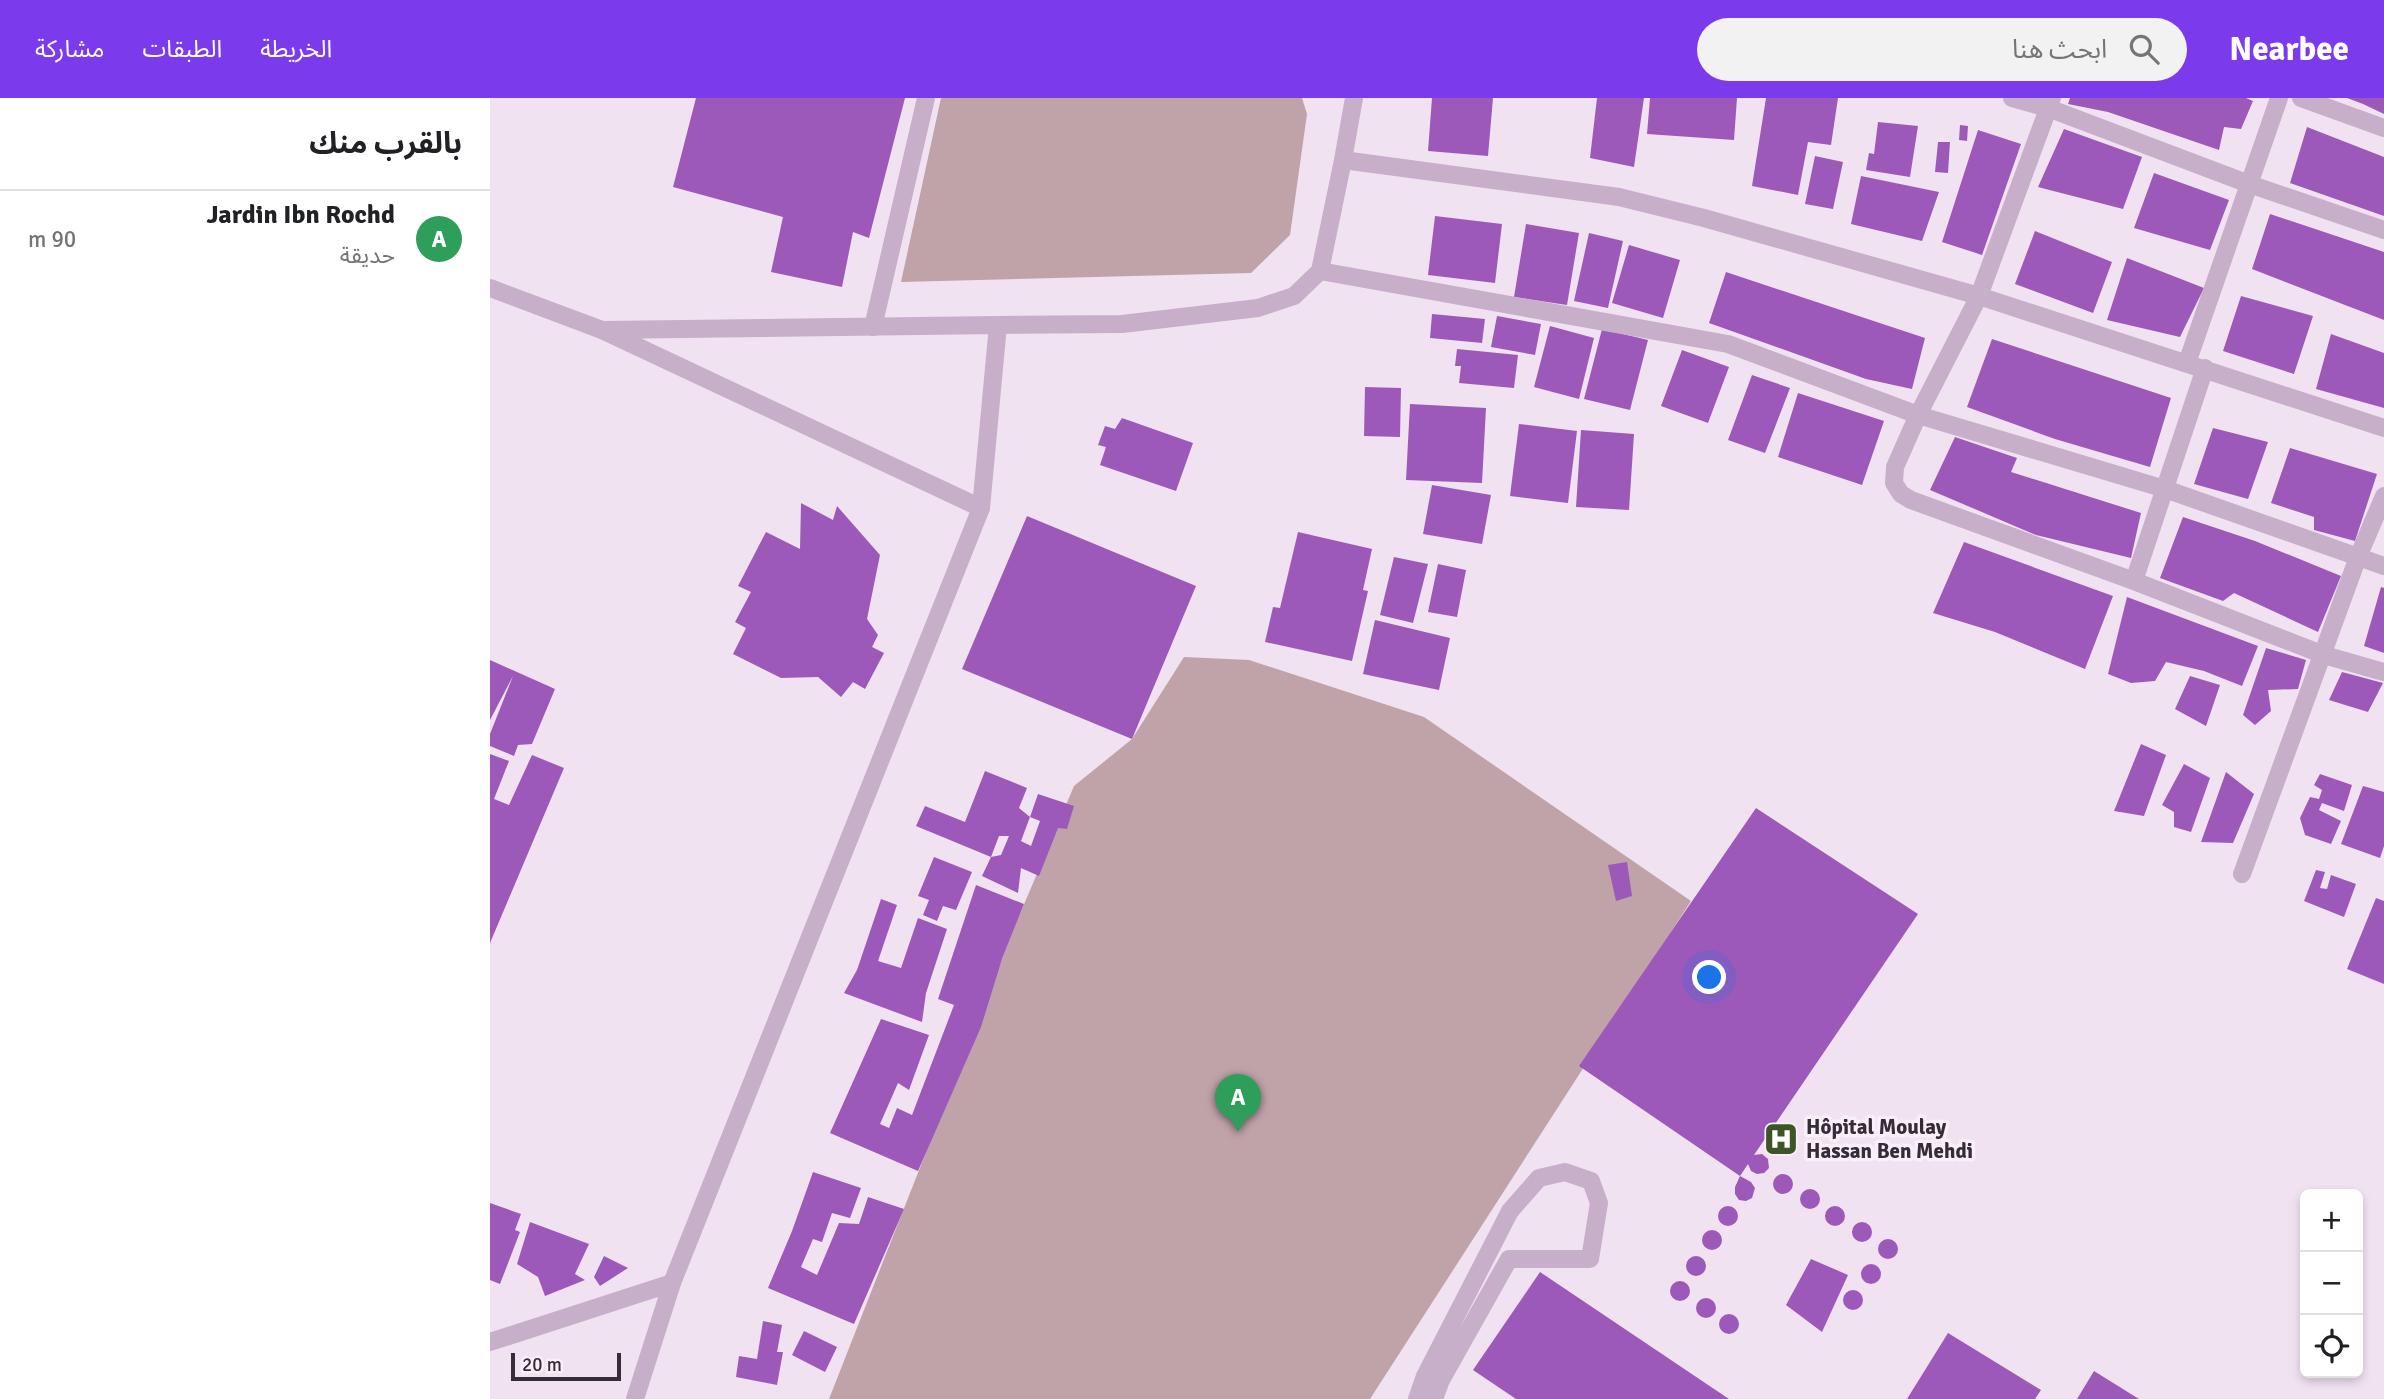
<!DOCTYPE html>
<html lang="ar">
<head>
<meta charset="utf-8">
<style>
	:root { --surface:#fff; --page:#f2f2f2; --text:#202124; --muted:#757577; --line:#e0e0e0; --accent:#7c3aed }
	body { margin:0; font-family:Signika,"Noto Sans Arabic",sans-serif; background:var(--page); color:var(--text); direction:rtl }
	.controls { position:absolute; right:21px; bottom:21px; display:grid; overflow:hidden; border-radius:10px; box-shadow:0 4px 10px #0003 }
	.controls button { width:63px; height:63px; display:grid; place-items:center; padding:0; border:0; border-bottom:2px solid var(--line); background:var(--surface); color:var(--text); font:35px sans-serif }
	.scale { position:absolute; left:21px; bottom:18px; width:110px; box-sizing:border-box; padding-left:7px; border:4px solid #362c38; border-top:0; font-size:19px; line-height:24px; white-space:nowrap; color:#362c38; -webkit-text-stroke:5px #f9eff9; paint-order:stroke }
	.you { position:absolute; left:1220px; top:880px; width:24px; height:24px; margin:-18px; border:5px solid #fff; border-radius:50%; background:#1a73e8; box-shadow:0 0 0 10px #1a73e833 }
	.badge { display:grid; place-items:center; width:46px; height:46px; border-radius:50%; background:var(--accent); color:#fff; font-size:23px; font-weight:700 }
	.pin { position:absolute; translate:-50% -58px; filter:drop-shadow(0 2px 4px #0008) }
	.pin::after { content:''; position:absolute; top:37px; width:24px; height:21px; background:inherit; clip-path:polygon(0 0,100% 0,50% 100%) }
	.list { margin:0; padding:0; list-style:none }
	h2 { display:flex; justify-content:space-between; align-items:center; height:91px; margin:0; padding:0 28px; font-size:30px }
	h2 small { font-size:23px; font-weight:400; color:var(--muted) }
	.list li { display:grid; grid-template-columns:46px 1fr auto; gap:21px; align-items:center; box-sizing:border-box; height:98px; padding:0 28px; border-top:2px solid var(--line) }
	.list b { display:block; font-size:26px; white-space:nowrap }
	.list p { margin:0; font-size:23px; white-space:nowrap; color:var(--muted) }
	.list em { font-size:23px; font-style:normal; color:var(--muted) }
	.icon { flex:none; width:38px; height:38px; fill:none; stroke:currentColor; stroke-width:2; stroke-linecap:round; stroke-linejoin:round }
	.map { position:relative; flex:none; width:1894px; height:1301px; overflow:hidden; direction:ltr }
	header { display:flex; align-items:center; gap:42px; box-sizing:border-box; height:98px; padding:0 35px; background:var(--accent); color:#fff }
	header strong { font-size:33px }
	nav { display:flex; gap:38px; margin-inline-start:auto; font-size:24px }
	.search { width:490px; height:63px; background:var(--page); display:flex; align-items:center; gap:18px; box-sizing:border-box; padding:0 24px; border-radius:38px; color:var(--muted); font-size:26px }
	main { display:flex }
	aside { flex:1; background:var(--surface) }
	.map>svg:first-child { display:block }
	.green { fill:#bfa3a9 }
	.building { fill:#9d59b9 }
	.lines { fill:none; stroke-linecap:round; stroke-linejoin:round }
	.service { stroke:#c7afc9; stroke-width:18 }
	.minor { stroke:#c7afc9; stroke-width:18 }
	.tertiary { stroke:#c7afc9; stroke-width:18 }
	.labels { text-anchor:middle; stroke-width:7; stroke-linejoin:round; paint-order:stroke }
	.poi-label { font-size:21px; font-weight:bold; fill:#362c38; stroke:#f9eff9; text-anchor:start }
</style>
</head>
<body>
<header>
<strong>Nearbee</strong>
<div class="search"><svg class="icon" aria-label="search" viewBox="0 0 24 24"><circle cx="10" cy="10" r="6"/><path d="M15 15l6 6"/></svg>ابحث هنا</div>
<nav><a>الخريطة</a><a>الطبقات</a><a>مشاركة</a></nav>
</header>
<main>
<div class="map">
<svg width="1894" height="1301" viewBox="0 0 1894 1301">
	<rect width="100%" height="100%" fill="#f1e2f1"/>
	<path class="green" d="M 451,0 L 812,0 L 817,16 L 800,137 L 761,175 L 411,184 Z
		M 694,559 L 759,562 L 934,619 L 1201,803 L 880,1301 L 339,1301 L 527,823 L 584,688 L 642,641 Z"/>
	<path class="building" d="M 206,0 L 415,0 L 379,140 L 363,134 L 352,189 L 281,174 L 293,119 L 183,89 Z
		M 942,0 L 1003,0 L 998,58 L 938,53 Z
		M 1107,0 L 1154,0 L 1144,69 L 1100,60 Z
		M 1160,0 L 1247,0 L 1244,42 L 1157,36 Z
		M 1276,0 L 1348,0 L 1341,47 L 1318,44 L 1308,97 L 1262,88 Z
		M 1580,0 L 1756,0 L 1763,3 L 1751,31 L 1734,29 L 1729,52 L 1618,14 L 1578,6 Z
		M 1857,0 L 1894,0 L 1894,16 L 1873,6 Z
		M 1388,24 L 1428,28 L 1420,79 L 1376,72 L 1379,55 L 1384,56 Z
		M 1470,27 L 1478,28 L 1477,43 L 1469,42 Z
		M 1817,29 L 1894,59 L 1894,118 L 1800,85 Z
		M 1574,31 L 1652,59 L 1633,111 L 1548,89 Z
		M 1488,32 L 1531,46 L 1492,157 L 1452,144 Z
		M 1448,44 L 1460,44 L 1458,75 L 1445,74 Z
		M 1325,58 L 1353,64 L 1343,111 L 1315,106 Z
		M 1664,75 L 1739,102 L 1720,152 L 1644,130 Z
		M 1371,78 L 1449,94 L 1432,143 L 1361,126 Z
		M 1780,116 L 1894,154 L 1894,222 L 1762,171 Z
		M 945,118 L 1012,126 L 1005,185 L 938,177 Z
		M 1036,126 L 1089,135 L 1077,207 L 1024,199 Z
		M 1545,133 L 1622,164 L 1603,215 L 1525,186 Z
		M 1099,135 L 1133,143 L 1118,210 L 1084,203 Z
		M 1139,147 L 1190,162 L 1173,220 L 1122,205 Z
		M 1637,160 L 1714,190 L 1690,239 L 1617,222 Z
		M 1236,174 L 1435,240 L 1422,291 L 1376,281 L 1219,225 Z
		M 1751,198 L 1823,218 L 1804,276 L 1733,253 Z
		M 942,216 L 995,221 L 992,245 L 940,240 Z
		M 1007,218 L 1051,226 L 1045,257 L 1001,249 Z
		M 1060,228 L 1104,240 L 1089,301 L 1044,289 Z
		M 1112,231 L 1158,242 L 1140,312 L 1094,301 Z
		M 1841,236 L 1894,255 L 1894,310 L 1826,291 Z
		M 1502,241 L 1681,300 L 1660,369 L 1565,341 L 1477,309 Z
		M 967,251 L 1028,257 L 1024,290 L 969,285 L 971,268 L 965,268 Z
		M 1192,252 L 1239,269 L 1218,325 L 1171,308 Z
		M 1262,277 L 1300,290 L 1275,355 L 1238,342 Z
		M 875,289 L 911,290 L 910,339 L 874,338 Z
		M 1308,295 L 1394,323 L 1372,387 L 1288,359 Z
		M 920,306 L 996,310 L 992,385 L 916,382 Z
		M 632,320 L 703,345 L 686,393 L 610,367 L 616,349 L 608,347 L 615,328 L 625,331 Z
		M 1029,326 L 1087,333 L 1078,405 L 1020,398 Z
		M 1723,330 L 1778,344 L 1758,401 L 1704,386 Z
		M 1091,332 L 1144,336 L 1139,412 L 1086,409 Z
		M 1465,339 L 1527,360 L 1521,374 L 1651,415 L 1641,460 L 1546,437 L 1440,392 Z
		M 1800,350 L 1887,376 L 1865,443 L 1824,432 L 1824,419 L 1781,405 Z
		M 942,387 L 1001,397 L 992,446 L 933,436 Z
		M 311,405 L 343,422 L 347,408 L 390,457 L 377,521 L 388,537 L 382,549 L 394,555 L 375,591 L 363,584 L 351,599 L 328,579 L 291,580 L 243,556 L 256,530 L 245,524 L 261,494 L 248,488 L 276,434 L 310,451 Z
		M 537,418 L 706,488 L 642,641 L 472,571 Z
		M 1693,419 L 1765,443 L 1851,478 L 1828,534 L 1744,495 L 1733,503 L 1670,480 Z
		M 808,434 L 882,451 L 873,492 L 878,493 L 862,563 L 775,544 L 783,509 L 790,510 Z
		M 1474,444 L 1623,498 L 1595,571 L 1505,534 L 1443,515 Z
		M 904,459 L 938,466 L 923,525 L 890,517 Z
		M 948,466 L 976,472 L 967,519 L 938,514 Z
		M 1891,489 L 1894,490 L 1894,555 L 1874,548 Z
		M 1637,499 L 1768,548 L 1752,588 L 1714,573 L 1676,564 L 1665,583 L 1641,585 L 1618,576 Z
		M 885,522 L 960,540 L 949,592 L 873,576 Z
		M 1776,550 L 1816,562 L 1808,591 L 1778,592 L 1781,613 L 1765,627 L 1753,617 Z
		M 0,562 L 65,591 L 42,646 L 28,647 L 24,658 L 0,648 L 0,636 L 23,578 L 0,622 Z
		M 1852,574 L 1893,585 L 1878,614 L 1839,602 Z
		M 1700,578 L 1730,587 L 1716,628 L 1685,611 Z
		M 1651,646 L 1676,657 L 1654,718 L 1624,713 Z
		M 0,656 L 19,663 L 4,701 L 19,707 L 42,657 L 74,670 L 0,845 Z
		M 1694,666 L 1720,680 L 1701,734 L 1684,729 L 1684,714 L 1672,707 Z
		M 495,673 L 537,690 L 529,710 L 540,719 L 531,743 L 541,748 L 550,723 L 540,719 L 548,696 L 584,708 L 577,731 L 568,730 L 549,778 L 531,770 L 528,795 L 492,778 L 501,759 L 511,757 L 519,738 L 509,738 L 501,759 L 426,728 L 435,708 L 475,724 Z
		M 1736,674 L 1764,696 L 1743,745 L 1711,744 Z
		M 1830,676 L 1862,687 L 1854,713 L 1832,705 L 1829,712 L 1851,723 L 1841,746 L 1815,737 L 1810,720 L 1820,699 L 1829,701 L 1832,692 L 1824,687 Z
		M 1873,688 L 1894,694 L 1894,748 L 1890,760 L 1851,746 Z
		M 1266,710 L 1428,816 L 1264,1057 L 1272,1056 L 1278,1061 L 1279,1070 L 1274,1075 L 1267,1076 L 1261,1073 L 1258,1066 L 1250,1078 L 1089,968 Z
		M 444,759 L 482,774 L 466,812 L 453,808 L 447,823 L 433,817 L 439,802 L 428,798 Z
		M 1137,764 L 1142,798 L 1126,803 L 1118,767 Z
		M 1826,772 L 1835,774 L 1830,790 L 1837,791 L 1841,777 L 1866,786 L 1854,819 L 1814,803 Z
		M 486,787 L 534,806 L 512,861 L 491,929 L 428,1073 L 340,1035 L 391,921 L 439,937 L 419,992 L 408,985 L 390,1026 L 399,1030 L 407,1010 L 422,1017 L 464,907 L 448,901 Z
		M 1886,800 L 1894,803 L 1894,886 L 1857,871 Z
		M 391,801 L 407,807 L 388,863 L 411,870 L 428,820 L 457,831 L 436,895 L 432,924 L 354,895 L 367,872 Z
		M 323,1074 L 371,1090 L 360,1120 L 342,1115 L 332,1144 L 323,1141 L 311,1169 L 327,1177 L 349,1125 L 369,1126 L 378,1099 L 414,1111 L 364,1226 L 278,1190 L 302,1133 Z
		M1283 1086a10 10 0 1 1 20 0a10 10 0 1 1-20 0Z
		M 1250,1078 L 1261,1084 L 1265,1090 L 1262,1100 L 1256,1103 L 1249,1102 L 1245,1096 L 1245,1089 Z
		M1310 1101a10 10 0 1 1 20 0a10 10 0 1 1-20 0Z
		M 0,1105 L 31,1116 L 25,1132 L 30,1134 L 10,1186 L 0,1182 Z
		M1228 1118a10 10 0 1 1 20 0a10 10 0 1 1-20 0Z
		M1335 1118a10 10 0 1 1 20 0a10 10 0 1 1-20 0Z
		M1362 1134a10 10 0 1 1 20 0a10 10 0 1 1-20 0Z
		M 40,1124 L 99,1146 L 85,1176 L 95,1182 L 55,1198 L 48,1179 L 27,1166 Z
		M1212 1142a10 10 0 1 1 20 0a10 10 0 1 1-20 0Z
		M1388 1151a10 10 0 1 1 20 0a10 10 0 1 1-20 0Z
		M1196 1168a10 10 0 1 1 20 0a10 10 0 1 1-20 0Z
		M 114,1158 L 138,1170 L 110,1188 L 104,1179 Z
		M 1321,1161 L 1358,1177 L 1332,1234 L 1296,1207 Z
		M1371 1176a10 10 0 1 1 20 0a10 10 0 1 1-20 0Z
		M 1050,1174 L 1239,1301 L 1026,1301 L 983,1272 Z
		M1180 1193a10 10 0 1 1 20 0a10 10 0 1 1-20 0Z
		M1353 1202a10 10 0 1 1 20 0a10 10 0 1 1-20 0Z
		M1206 1210a10 10 0 1 1 20 0a10 10 0 1 1-20 0Z
		M1229 1226a10 10 0 1 1 20 0a10 10 0 1 1-20 0Z
		M 273,1223 L 292,1227 L 287,1254 L 293,1254 L 287,1287 L 246,1279 L 249,1258 L 267,1261 Z
		M 314,1233 L 347,1249 L 335,1274 L 302,1257 Z
		M 1458,1235 L 1551,1292 L 1545,1301 L 1417,1301 Z
		M 1604,1273 L 1649,1301 L 1587,1301 Z"/>
	<g class="lines">
		<path class="service" d="M 383,229 L 436,0
			M 927,1301 L 935,1278 L 1020,1113 L 1049,1080 L 1075,1074 L 1101,1083 L 1109,1105 L 1100,1161 L 1019,1161 L 951,1282 L 944,1301"/>
		<path class="minor" d="M 1522,0 L 1558,10 L 1759,86 L 1894,132
			M 1562,0 L 1489,198 L 1428,317 L 1405,369 L 1404,385 L 1411,396 L 1421,402 L 1644,483 L 1834,557 L 1894,574
			M 1811,0 L 1894,30
			M 853,62 L 864,0
			M 830,173 L 1238,246 L 1428,317 L 1675,391 L 1894,468
			M 508,227 L 632,226 L 768,210 L 804,198 L 830,173 L 853,62 L 1129,99 L 1214,120 L 1489,198 L 1894,330
			M 112,232 L 491,410
			M 1697,265 L 1789,0
			M 1644,483 L 1715,270
			M 1752,776 L 1868,459 L 1894,398
			M 0,1244 L 182,1185"/>
		<path class="tertiary" d="M 0,190 L 112,232 L 508,227 L 491,410 L 182,1185 L 145,1301"/>
	</g>
	<defs>
		<g id="hospital-square" transform="scale(1.75)"><rect x="-9" y="-9" width="18" height="18" rx="4" fill="#3c5626" stroke="#f9eff9"/><path d="M-5-5h3v3.5h4V-5h3V5h-3V1.5h-4V5h-3Z" fill="#fff"/></g>
	</defs>
	<g fill-rule="evenodd">
		<use href="#hospital-square" x="1291" y="1041"/>
	</g>
	<g class="labels">
		<g class="poi-label">
			<text x="1316" y="1036">Hôpital Moulay<tspan x="1316" dy="24">Hassan Ben Mehdi</tspan></text>
		</g>
	</g>
</svg>
<div class="controls">
<button>+</button>
<button>−</button>
<button><svg class="icon" aria-label="locate" viewBox="0 0 24 24"><circle cx="12" cy="12" r="6"/><path d="M12 2v4M12 18v4M2 12h4M18 12h4"/></svg></button>
</div>
<div class="scale">20 m</div>
<div class="you"></div>
<div class="pin badge" style="left:748px;top:1034px;background:#2e9e5b">A</div>
</div>
<aside>
<h2>بالقرب منك<small></small></h2>
<ul class="list">
<li><span class="badge" style="background:#2e9e5b">A</span><div><b>Jardin Ibn Rochd</b><p>حديقة</p></div><em>90 m</em></li>
</ul>
</aside>
</main>
</body>
</html>
